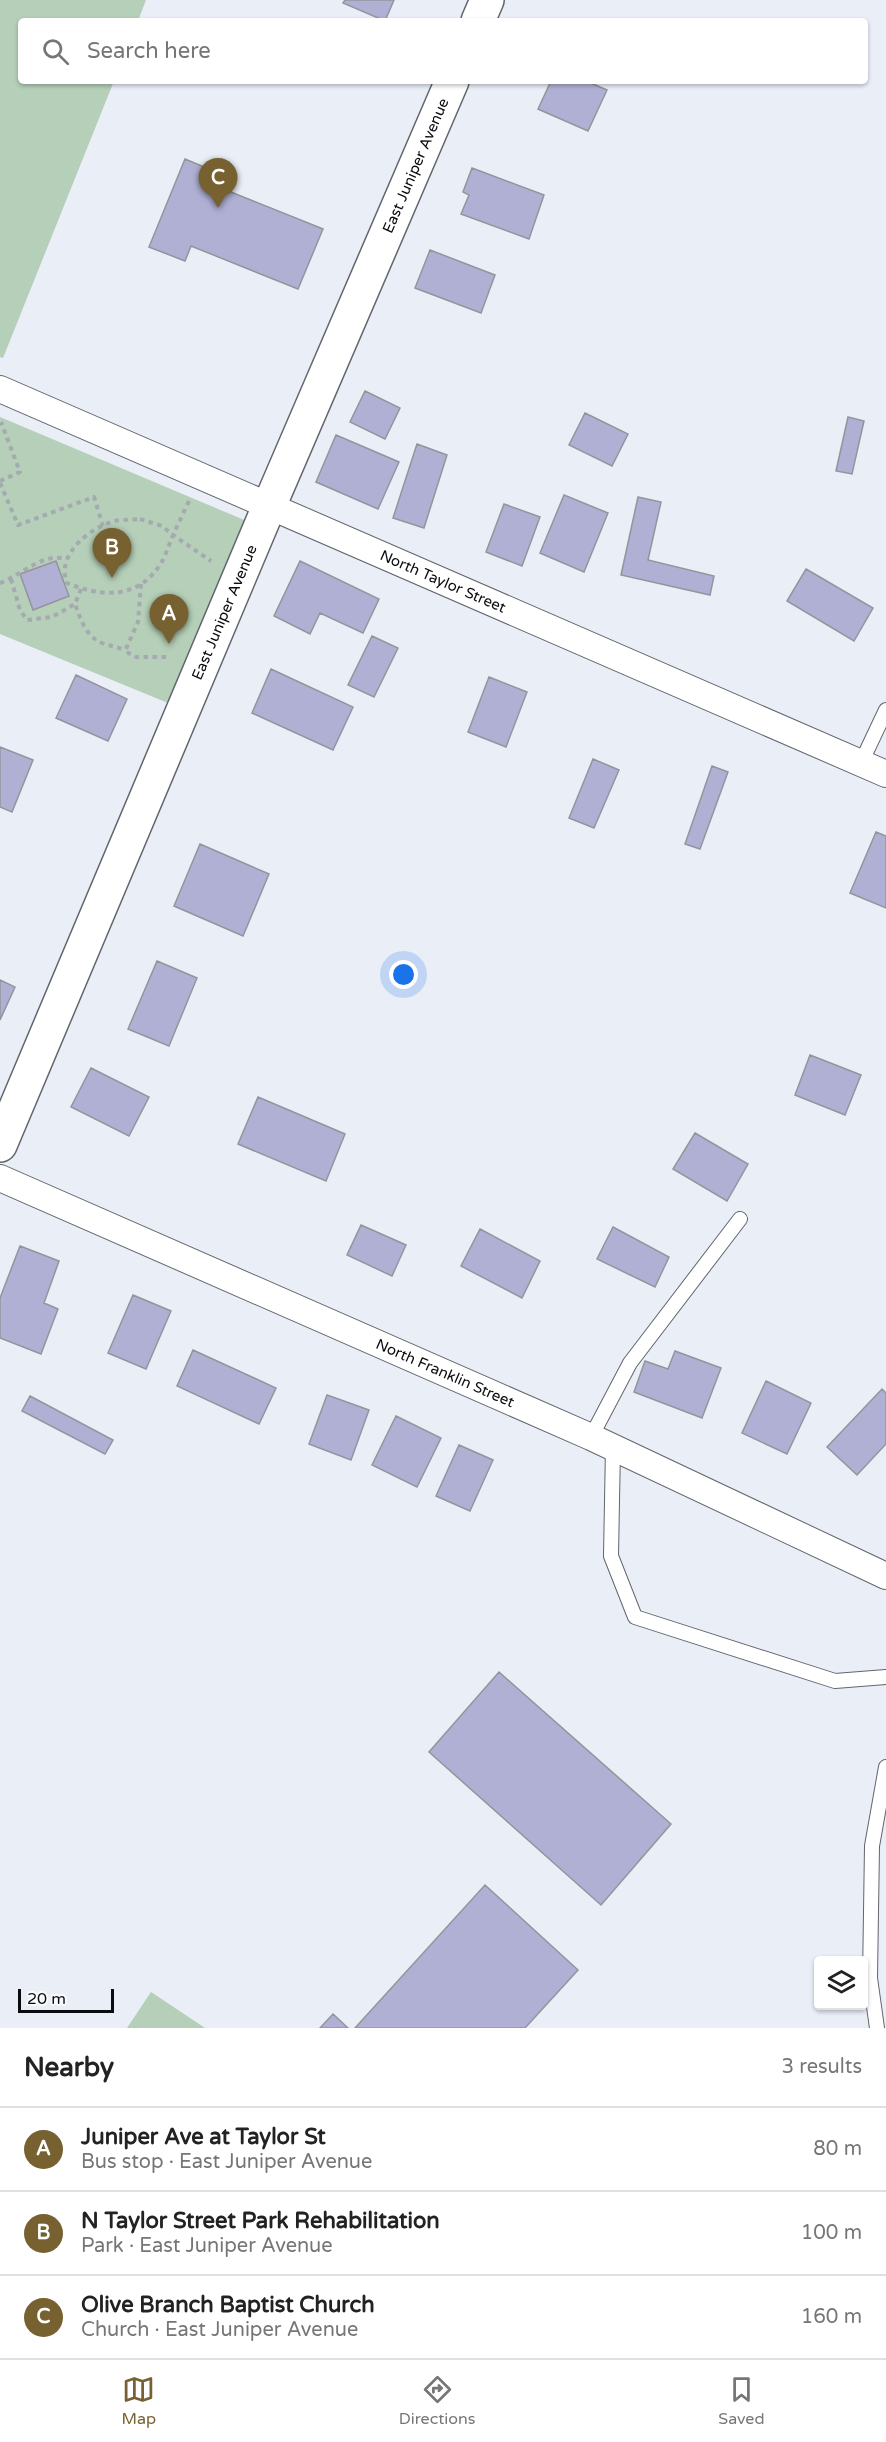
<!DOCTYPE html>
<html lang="en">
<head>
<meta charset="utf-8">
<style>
	:root { --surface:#fff; --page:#f6f6f6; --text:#222; --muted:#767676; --line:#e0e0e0; --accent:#776131 }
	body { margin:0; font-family:"Varela Round",sans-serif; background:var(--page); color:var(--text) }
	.controls { position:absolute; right:18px; bottom:18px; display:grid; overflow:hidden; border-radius:6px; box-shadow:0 2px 4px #0004 }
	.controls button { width:54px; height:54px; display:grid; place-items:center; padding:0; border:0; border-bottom:2px solid var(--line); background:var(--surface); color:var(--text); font:30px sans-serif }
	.scale { position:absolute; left:18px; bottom:15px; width:96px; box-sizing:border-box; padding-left:6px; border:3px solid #0a0c0f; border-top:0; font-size:16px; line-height:21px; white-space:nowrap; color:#0a0c0f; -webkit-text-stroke:4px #fafbfd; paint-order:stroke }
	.you { position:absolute; left:404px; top:975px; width:21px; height:21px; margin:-15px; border:4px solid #fff; border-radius:50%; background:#1a73e8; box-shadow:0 0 0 9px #1a73e833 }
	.badge { display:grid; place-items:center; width:39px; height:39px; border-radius:50%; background:var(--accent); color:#fff; font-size:20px; font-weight:700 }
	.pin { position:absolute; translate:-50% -50px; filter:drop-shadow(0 2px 3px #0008) }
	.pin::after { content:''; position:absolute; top:32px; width:21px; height:18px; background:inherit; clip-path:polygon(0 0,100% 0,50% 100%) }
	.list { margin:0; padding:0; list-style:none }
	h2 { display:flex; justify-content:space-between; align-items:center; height:78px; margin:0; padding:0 24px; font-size:26px }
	h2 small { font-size:20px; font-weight:400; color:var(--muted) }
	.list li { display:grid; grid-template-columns:39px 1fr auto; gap:18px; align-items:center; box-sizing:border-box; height:84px; padding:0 24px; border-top:2px solid var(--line) }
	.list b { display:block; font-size:22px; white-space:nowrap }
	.list p { margin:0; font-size:20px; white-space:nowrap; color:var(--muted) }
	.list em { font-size:20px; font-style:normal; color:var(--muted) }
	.icon { flex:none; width:33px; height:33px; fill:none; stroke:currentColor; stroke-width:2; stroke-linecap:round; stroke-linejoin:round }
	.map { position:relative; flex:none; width:886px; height:2028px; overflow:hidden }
	.search { position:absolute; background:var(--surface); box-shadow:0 2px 4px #0004; left:18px; right:18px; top:18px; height:66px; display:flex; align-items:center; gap:15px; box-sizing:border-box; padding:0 21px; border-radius:6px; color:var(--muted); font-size:22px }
	.sheet { height:330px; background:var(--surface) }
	nav { display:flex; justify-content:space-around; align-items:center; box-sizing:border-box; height:84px; border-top:2px solid var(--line); background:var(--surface); font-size:16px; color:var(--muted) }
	nav a { display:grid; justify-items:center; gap:3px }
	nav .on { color:var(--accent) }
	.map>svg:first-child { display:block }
	.green { fill:#b5cfb8 }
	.building { fill:#afb0d4; stroke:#94949d; stroke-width:1.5 }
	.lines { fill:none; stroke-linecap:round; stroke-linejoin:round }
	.lane-casing { stroke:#61666d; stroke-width:16 }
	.street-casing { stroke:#61666d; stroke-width:28 }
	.secondary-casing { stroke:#61666d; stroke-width:36 }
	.path { stroke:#a5a9b0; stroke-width:4; stroke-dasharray:4.5 4.5; stroke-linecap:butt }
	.lane { stroke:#fff; stroke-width:14 }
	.street { stroke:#fff; stroke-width:26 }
	.secondary { stroke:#fff; stroke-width:33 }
	.labels { text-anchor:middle; stroke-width:6; stroke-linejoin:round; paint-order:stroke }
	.street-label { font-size:15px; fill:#0a0c0f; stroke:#fafbfd }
</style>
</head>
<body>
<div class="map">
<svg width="886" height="2028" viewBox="0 0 886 2028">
	<rect width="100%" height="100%" fill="#e9eef7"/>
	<path class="green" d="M 0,0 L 146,0 L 138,21 L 21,21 L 21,81 L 114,81 L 3,358 L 0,357 Z
		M 0,417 L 249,522 L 168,703 L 0,634 Z
		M 151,1992 L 205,2028 L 127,2028 Z"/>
	<path class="building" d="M 345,0 L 394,0 L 385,21 L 343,3 Z
		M 551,81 L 586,81 L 607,90 L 588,131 L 538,109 Z
		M 185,159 L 221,174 L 216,186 L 323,229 L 298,289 L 191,246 L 185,261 L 149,247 Z
		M 472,168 L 544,195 L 529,239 L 461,214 L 469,195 L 463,192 Z
		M 430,250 L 495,275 L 481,313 L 415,288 Z
		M 365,391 L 400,408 L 385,439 L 350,422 Z
		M 585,413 L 628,434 L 612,466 L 569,445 Z
		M 848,417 L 864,421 L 852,474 L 836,471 Z
		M 336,435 L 399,462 L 378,509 L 316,482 Z
		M 417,444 L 447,455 L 424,528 L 393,518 Z
		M 564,495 L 608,513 L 584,572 L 540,553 Z
		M 638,497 L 661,502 L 648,560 L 714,576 L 710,595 L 621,575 Z
		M 504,504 L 540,517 L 522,566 L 486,552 Z
		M 56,561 L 69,596 L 33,610 L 20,574 Z
		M 300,561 L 379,599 L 363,633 L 320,613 L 310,634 L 274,616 Z
		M 806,569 L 873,608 L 854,641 L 787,601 Z
		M 372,636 L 398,648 L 374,697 L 348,685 Z
		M 271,669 L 353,707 L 333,750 L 252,713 Z
		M 76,675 L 127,699 L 108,741 L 56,718 Z
		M 489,677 L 527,692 L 506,747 L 468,732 Z
		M 0,747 L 33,760 L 12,812 L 0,807 Z
		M 593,759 L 619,770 L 594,828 L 569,818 Z
		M 712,766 L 728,772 L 700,849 L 685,844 Z
		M 876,832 L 886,836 L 886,908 L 850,893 Z
		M 200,844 L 269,874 L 243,936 L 174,906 Z
		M 157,961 L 197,978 L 169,1046 L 128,1029 Z
		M 0,980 L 15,987 L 0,1020 Z
		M 810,1055 L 861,1075 L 845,1115 L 795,1095 Z
		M 91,1068 L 149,1097 L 129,1136 L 71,1107 Z
		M 258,1097 L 345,1134 L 326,1181 L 238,1144 Z
		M 695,1133 L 748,1164 L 727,1201 L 673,1169 Z
		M 361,1225 L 406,1245 L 392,1276 L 347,1255 Z
		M 613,1227 L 669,1257 L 655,1287 L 597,1259 Z
		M 480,1229 L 540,1261 L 522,1298 L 461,1266 Z
		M 20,1246 L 59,1261 L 44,1303 L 58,1309 L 41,1354 L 0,1338 L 0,1298 Z
		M 133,1295 L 171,1311 L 146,1369 L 108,1353 Z
		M 193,1350 L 276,1388 L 259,1424 L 177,1386 Z
		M 675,1351 L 721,1368 L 702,1418 L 634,1392 L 645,1361 L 668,1369 Z
		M 766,1381 L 811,1403 L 787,1454 L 742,1433 Z
		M 882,1389 L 886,1393 L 886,1444 L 857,1475 L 827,1447 Z
		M 327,1395 L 369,1410 L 351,1460 L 309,1444 Z
		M 30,1396 L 113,1440 L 105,1454 L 22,1411 Z
		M 396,1416 L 441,1438 L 417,1487 L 372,1465 Z
		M 459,1445 L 493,1460 L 470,1511 L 436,1496 Z
		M 499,1672 L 671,1824 L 601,1905 L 429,1752 Z
		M 485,1885 L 578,1970 L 525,2028 L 355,2028 Z
		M 333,2014 L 348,2028 L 320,2028 Z"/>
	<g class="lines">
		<g class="lane-casing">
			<path id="lane" d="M 861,763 L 886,710
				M 591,1437 L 630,1363 L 740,1219
				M 613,1447 L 611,1556 L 635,1617 L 835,1681 L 886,1677
				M 877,2028 L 870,1978 L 872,1846 L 886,1767"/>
		</g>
		<g class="street-casing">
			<g id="street">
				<path id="s1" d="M 0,389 L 886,774"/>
				<path id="s2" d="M 0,1178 L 591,1437 L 886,1576"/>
			</g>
		</g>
		<g class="secondary-casing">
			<g id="secondary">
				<path d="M 478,21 L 487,0"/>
				<path id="s3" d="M 0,1145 L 270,504 L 452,81"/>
			</g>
		</g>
		<path class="path" d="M 0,481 L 20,472 L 1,422
			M 0,483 L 18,525 L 94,497 L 103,526
			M 189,501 L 173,535 L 211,561
			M 140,519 L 162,526 L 173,535 C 168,547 165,559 157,569 C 134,600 98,596 67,583 C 56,556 87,530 111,522 C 120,519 131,520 140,519 Z
			M 11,579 L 20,610 L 27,620 L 52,617 L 75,604
			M 0,583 C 20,576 43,552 66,559
			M 141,584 L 138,622 L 125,651 L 136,657 L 170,657
			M 81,589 L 75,604 C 80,618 86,637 102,643 C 110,646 116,646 125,651"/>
		<use href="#lane" class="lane"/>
		<use href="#street" class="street"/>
		<use href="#secondary" class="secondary"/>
	</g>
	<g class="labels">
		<g class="street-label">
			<text dy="5" stroke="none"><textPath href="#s3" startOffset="1064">East Juniper Avenue</textPath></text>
			<text dy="5" stroke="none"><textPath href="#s1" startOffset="483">North Taylor Street</textPath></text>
			<text dy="5" stroke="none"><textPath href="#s3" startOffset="578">East Juniper Avenue</textPath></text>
			<text dy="5" stroke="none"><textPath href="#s2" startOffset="486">North Franklin Street</textPath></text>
		</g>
	</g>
</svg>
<div class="controls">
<button><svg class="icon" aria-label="layers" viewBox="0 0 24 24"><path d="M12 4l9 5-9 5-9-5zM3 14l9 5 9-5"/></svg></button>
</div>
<div class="scale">20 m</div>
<div class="you"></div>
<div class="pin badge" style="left:169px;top:644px">A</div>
<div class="pin badge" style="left:112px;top:578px">B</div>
<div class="pin badge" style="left:218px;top:208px">C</div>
<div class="search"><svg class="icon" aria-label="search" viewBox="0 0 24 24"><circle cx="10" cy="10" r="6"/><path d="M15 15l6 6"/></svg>Search here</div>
</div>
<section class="sheet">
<h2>Nearby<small>3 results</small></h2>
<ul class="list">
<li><span class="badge">A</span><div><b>Juniper Ave at Taylor St</b><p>Bus stop · East Juniper Avenue</p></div><em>80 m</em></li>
<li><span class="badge">B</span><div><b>N Taylor Street Park Rehabilitation</b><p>Park · East Juniper Avenue</p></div><em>100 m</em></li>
<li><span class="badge">C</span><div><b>Olive Branch Baptist Church</b><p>Church · East Juniper Avenue</p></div><em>160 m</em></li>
</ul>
</section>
<nav>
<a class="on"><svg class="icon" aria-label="map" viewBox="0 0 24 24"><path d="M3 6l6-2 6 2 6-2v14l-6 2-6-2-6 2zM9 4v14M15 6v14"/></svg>Map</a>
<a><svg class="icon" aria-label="directions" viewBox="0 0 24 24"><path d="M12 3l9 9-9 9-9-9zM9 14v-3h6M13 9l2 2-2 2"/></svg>Directions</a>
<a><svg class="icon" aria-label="saved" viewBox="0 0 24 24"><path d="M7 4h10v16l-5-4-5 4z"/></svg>Saved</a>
</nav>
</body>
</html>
